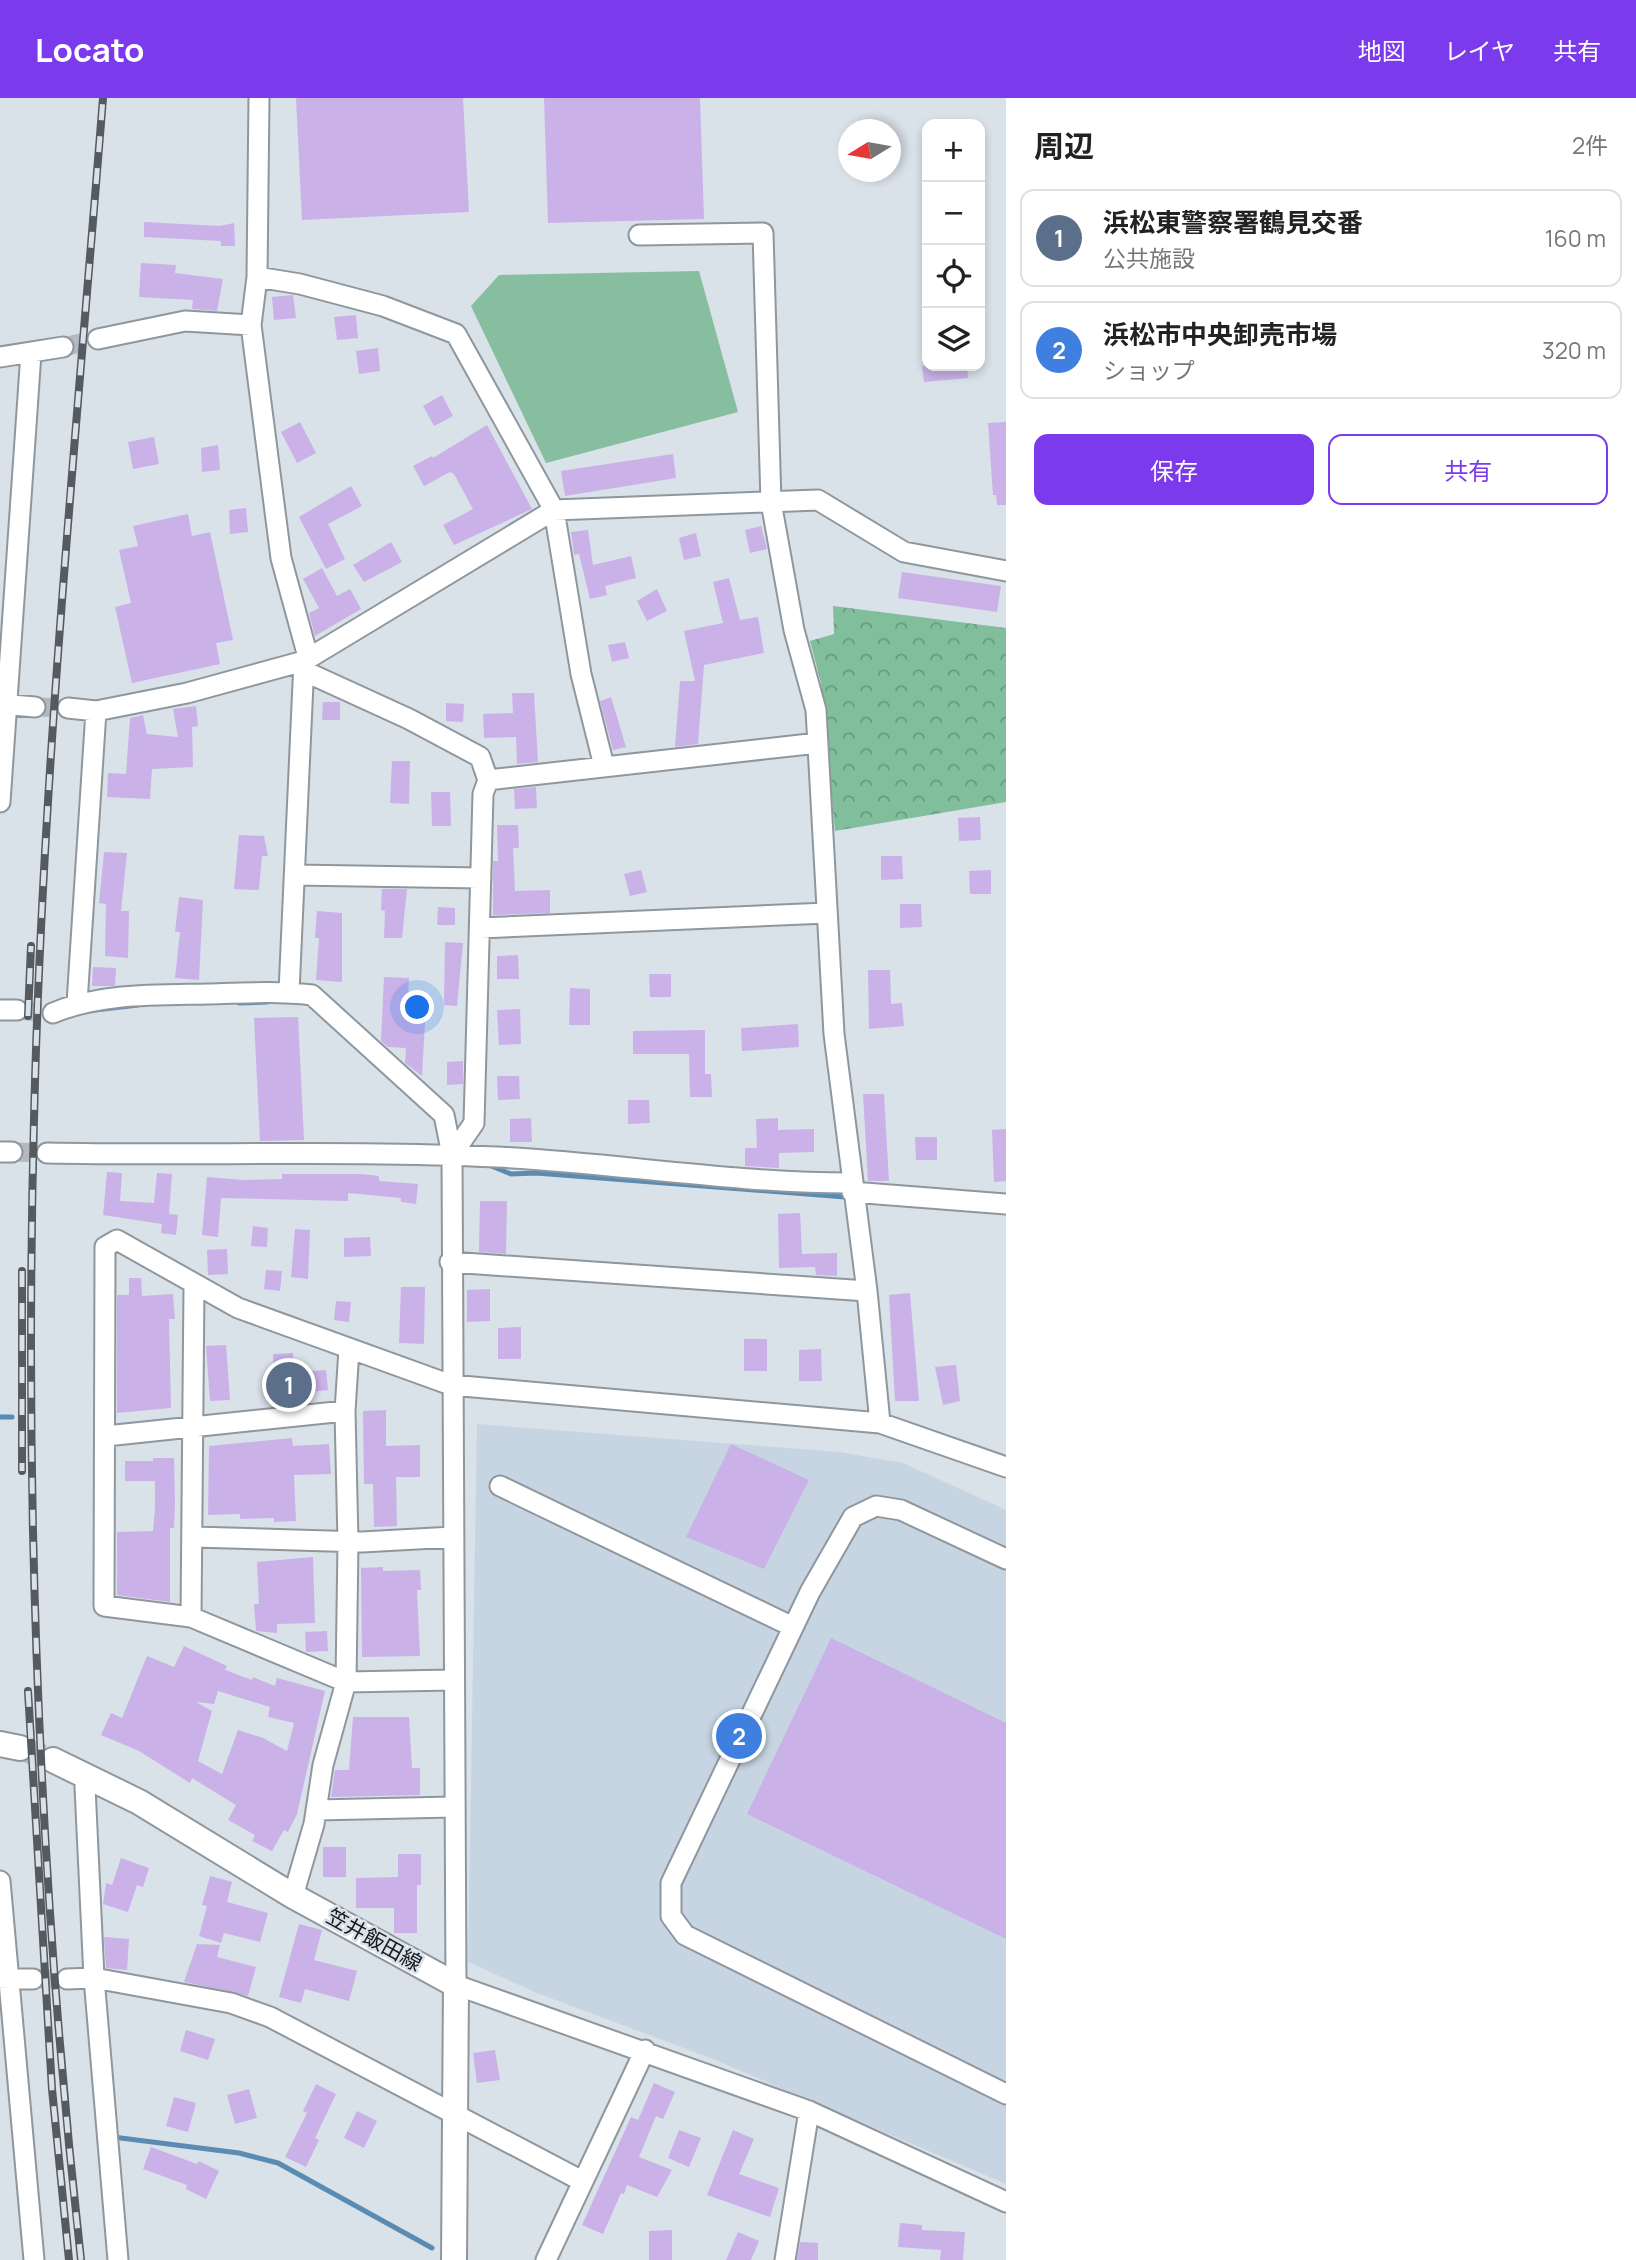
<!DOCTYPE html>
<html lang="ja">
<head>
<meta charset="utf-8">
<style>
	:root { --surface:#fff; --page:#f6f6f6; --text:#222; --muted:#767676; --line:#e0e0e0; --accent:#7c3aed }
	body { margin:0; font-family:Manrope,"Noto Sans JP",sans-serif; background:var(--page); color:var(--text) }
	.controls { position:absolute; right:21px; top:21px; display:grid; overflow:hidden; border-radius:14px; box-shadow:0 4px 10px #0003 }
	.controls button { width:63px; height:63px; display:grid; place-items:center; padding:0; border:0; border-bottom:2px solid var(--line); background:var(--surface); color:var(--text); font:35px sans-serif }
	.compass { position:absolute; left:838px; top:21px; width:63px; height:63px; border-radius:50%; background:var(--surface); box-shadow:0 4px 10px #0003; rotate:259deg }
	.you { position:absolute; left:418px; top:910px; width:24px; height:24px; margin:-18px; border:5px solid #fff; border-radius:50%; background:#1a73e8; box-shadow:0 0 0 10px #1a73e833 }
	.badge { display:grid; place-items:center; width:46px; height:46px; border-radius:50%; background:var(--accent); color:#fff; font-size:23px; font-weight:700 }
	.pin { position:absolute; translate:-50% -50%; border:4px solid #fff; box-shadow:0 2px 7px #0006 }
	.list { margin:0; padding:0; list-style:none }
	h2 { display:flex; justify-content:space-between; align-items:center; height:91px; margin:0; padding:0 28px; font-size:30px }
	h2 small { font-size:23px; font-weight:400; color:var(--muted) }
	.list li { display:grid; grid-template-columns:46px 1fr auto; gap:21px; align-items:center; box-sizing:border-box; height:98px; margin:0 14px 14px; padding:0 14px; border:2px solid var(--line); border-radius:14px }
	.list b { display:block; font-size:26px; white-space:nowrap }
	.list p { margin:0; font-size:23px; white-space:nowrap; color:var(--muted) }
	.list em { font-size:23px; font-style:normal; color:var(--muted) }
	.actions { display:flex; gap:14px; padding:21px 28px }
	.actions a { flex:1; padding:16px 0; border:2px solid var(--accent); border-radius:14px; text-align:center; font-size:24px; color:var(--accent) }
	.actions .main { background:var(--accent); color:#fff }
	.icon { flex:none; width:38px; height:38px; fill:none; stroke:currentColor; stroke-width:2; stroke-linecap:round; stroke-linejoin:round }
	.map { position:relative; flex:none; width:1006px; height:2162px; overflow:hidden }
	header { display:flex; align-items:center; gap:42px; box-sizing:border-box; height:98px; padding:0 35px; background:var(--accent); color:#fff }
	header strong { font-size:33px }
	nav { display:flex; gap:38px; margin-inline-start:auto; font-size:24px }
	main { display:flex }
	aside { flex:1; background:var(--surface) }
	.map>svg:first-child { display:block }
	.built { fill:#c7d5e2 }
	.forest { fill:url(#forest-crowns) }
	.garden { fill:#87be9f }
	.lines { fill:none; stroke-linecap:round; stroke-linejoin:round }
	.stream { stroke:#5a8bb2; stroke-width:5 }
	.building { fill:#cab2e8; fill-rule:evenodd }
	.minor-tunnel { stroke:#b2b9c0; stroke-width:19; stroke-dasharray:19 10; stroke-linecap:butt }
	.major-tunnel { stroke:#b2b9c0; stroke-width:24; stroke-dasharray:24 12; stroke-linecap:butt }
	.minor-casing { stroke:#8f979e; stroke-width:23 }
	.major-casing { stroke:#8f979e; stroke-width:28 }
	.minor { stroke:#fff; stroke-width:19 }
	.major { stroke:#fff; stroke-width:24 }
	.rail-casing { stroke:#555a5e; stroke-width:8 }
	.rail { stroke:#d9e1e9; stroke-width:5; stroke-dasharray:16; stroke-linecap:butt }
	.labels { text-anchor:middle; stroke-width:5; stroke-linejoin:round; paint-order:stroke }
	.street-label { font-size:21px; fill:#16191c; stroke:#d9e1e9 }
</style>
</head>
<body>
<header>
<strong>Locato</strong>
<nav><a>地図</a><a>レイヤ</a><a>共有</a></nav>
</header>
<main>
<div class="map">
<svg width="1006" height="2162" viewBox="0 0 1006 2162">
	<defs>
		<pattern id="forest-crowns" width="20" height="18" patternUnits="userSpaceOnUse" patternTransform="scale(1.75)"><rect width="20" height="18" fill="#81be9c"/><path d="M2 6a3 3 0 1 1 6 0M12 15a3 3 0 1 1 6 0" fill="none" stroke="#699a7e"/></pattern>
	</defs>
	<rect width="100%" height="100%" fill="#d9e1e9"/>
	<path class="built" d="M 477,1326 L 839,1354 L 903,1365 L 1006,1412 L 1006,2086 L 713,1961 L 537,1895 L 468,1864 Z"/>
	<path class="forest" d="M 833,508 L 1006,530 L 1006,704 L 835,733 L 821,585 L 810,543 L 834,536 Z"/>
	<path class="garden" d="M 699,173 L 738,314 L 546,365 L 471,208 L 499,177 Z"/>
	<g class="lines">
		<path class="stream" d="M 239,905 L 267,904
			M 95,912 L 138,907
			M 489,1067 L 511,1076 L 536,1075 L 845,1099
			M 0,1319 L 12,1319
			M 113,2039 L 239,2055 L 278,2065 L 432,2150"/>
	</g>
	<path class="building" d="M 296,0 L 463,0 L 469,114 L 302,122 Z
		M 544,0 L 700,0 L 704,121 L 548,125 Z
		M 144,124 L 220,128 L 234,125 L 235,148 L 221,148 L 221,143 L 144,139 Z
		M 141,165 L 176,167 L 175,175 L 223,181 L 217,213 L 192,211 L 193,202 L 139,199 Z
		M 293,197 L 296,220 L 274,222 L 272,199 Z
		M 356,217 L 358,240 L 337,242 L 334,219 Z
		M 378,250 L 380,273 L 359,276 L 356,253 Z
		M 922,268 L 967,268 L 968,280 L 924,284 Z
		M 442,297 L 453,318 L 434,328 L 423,308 Z
		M 300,324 L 316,355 L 297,365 L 281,334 Z
		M 1006,324 L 1006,407 L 997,407 L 996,397 L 993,397 L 988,325 Z
		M 487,327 L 532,411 L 454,447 L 443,427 L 473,411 L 454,376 L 450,374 L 424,388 L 413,368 L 432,358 L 433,360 Z
		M 154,339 L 159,366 L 133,371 L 128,344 Z
		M 218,347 L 220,372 L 202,374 L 201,350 Z
		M 673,356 L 676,380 L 565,398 L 561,373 Z
		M 351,388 L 362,408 L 328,426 L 345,461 L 326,471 L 299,419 Z
		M 246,410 L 248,434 L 230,436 L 229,412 Z
		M 188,416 L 192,438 L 210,434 L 233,542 L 216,545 L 220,566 L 132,585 L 115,509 L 131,505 L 119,452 L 138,448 L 133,428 Z
		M 761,428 L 767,451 L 750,455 L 745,432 Z
		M 588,432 L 593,467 L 631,458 L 636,480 L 605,488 L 607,497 L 590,501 L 579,456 L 574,457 L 571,434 Z
		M 696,435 L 701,458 L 684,462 L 679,440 Z
		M 391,444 L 402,464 L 364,484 L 353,467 Z
		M 322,470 L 337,498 L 350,491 L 361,511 L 315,538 L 309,515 L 319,510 L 303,481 Z
		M 902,474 L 1001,488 L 997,514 L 898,500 Z
		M 729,480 L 740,522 L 758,519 L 764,555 L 704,567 L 698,646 L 675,649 L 680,583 L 695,583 L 684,533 L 723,525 L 713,484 Z
		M 657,491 L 667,513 L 647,523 L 637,503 Z
		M 625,544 L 629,560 L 612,564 L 608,547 Z
		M 512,595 L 534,595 L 538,664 L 517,666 L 516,639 L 484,640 L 483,616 L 513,615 Z
		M 611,599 L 626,649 L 613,652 L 600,603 Z
		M 323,604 L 340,604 L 340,622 L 322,622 Z
		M 446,605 L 464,606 L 463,624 L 446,623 Z
		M 196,608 L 198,628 L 192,629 L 193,669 L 152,671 L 150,701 L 107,699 L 108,675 L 126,676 L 130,620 L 143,617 L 147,636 L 178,639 L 173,611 Z
		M 392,663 L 410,663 L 409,706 L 390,705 Z
		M 536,689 L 537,710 L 515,711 L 514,691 Z
		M 431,694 L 450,694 L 451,728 L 432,728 Z
		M 980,719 L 981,742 L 959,743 L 958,720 Z
		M 497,727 L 518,727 L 519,750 L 513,750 L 515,793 L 550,792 L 550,815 L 493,817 L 493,763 L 498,763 Z
		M 239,737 L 264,738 L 268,758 L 262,758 L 259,792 L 234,791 Z
		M 104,754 L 127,755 L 121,813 L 129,813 L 128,860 L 105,858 L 106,806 L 99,805 Z
		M 881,758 L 902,758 L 903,781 L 881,782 Z
		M 641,772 L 647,794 L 630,798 L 624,776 Z
		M 991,772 L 991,796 L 970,796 L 969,773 Z
		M 382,791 L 407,791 L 402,840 L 384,840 L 385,813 L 381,812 Z
		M 179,799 L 203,802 L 199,882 L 175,880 L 180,834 L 175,834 Z
		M 900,806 L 921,806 L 922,829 L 900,830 Z
		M 438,809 L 455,810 L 455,827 L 437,827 Z
		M 317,813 L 342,815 L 342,884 L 316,882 L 319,840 L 315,840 Z
		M 445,844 L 463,845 L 457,908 L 444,907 Z
		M 518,857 L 519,881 L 497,881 L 497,858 Z
		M 93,869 L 116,870 L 115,888 L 92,888 Z
		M 868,872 L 890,872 L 891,906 L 902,905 L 904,928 L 869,931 Z
		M 649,876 L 671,876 L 671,899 L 650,899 Z
		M 384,879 L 409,880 L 407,923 L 425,924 L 422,978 L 405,965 L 406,950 L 388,949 L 381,943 Z
		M 570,890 L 590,891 L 590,927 L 569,927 Z
		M 520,911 L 521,946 L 499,947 L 497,912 Z
		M 298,919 L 304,1042 L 260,1043 L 254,920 Z
		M 798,926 L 799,949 L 742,953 L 741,930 Z
		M 705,932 L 705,976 L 711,976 L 712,999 L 690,999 L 689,956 L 633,956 L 633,933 Z
		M 463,963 L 463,986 L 447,987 L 447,964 Z
		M 497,978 L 519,978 L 520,1001 L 498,1002 Z
		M 863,996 L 884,996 L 889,1083 L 868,1083 Z
		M 628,1002 L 649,1002 L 650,1025 L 628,1026 Z
		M 531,1020 L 532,1044 L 510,1044 L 510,1021 Z
		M 778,1020 L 778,1032 L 814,1031 L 814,1054 L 779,1055 L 779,1070 L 745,1068 L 745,1050 L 757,1050 L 756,1021 Z
		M 1006,1031 L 1006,1083 L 994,1084 L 992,1032 Z
		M 915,1039 L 937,1039 L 937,1062 L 916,1062 Z
		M 107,1074 L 122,1075 L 120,1103 L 154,1105 L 157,1075 L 172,1076 L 169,1116 L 178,1117 L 176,1137 L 161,1135 L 162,1126 L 103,1117 Z
		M 282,1076 L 362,1076 L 379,1078 L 379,1083 L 418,1086 L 416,1106 L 401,1104 L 401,1100 L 348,1095 L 348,1103 L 221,1100 L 218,1139 L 202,1137 L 207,1079 L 243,1082 L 282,1081 Z
		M 480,1103 L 507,1103 L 506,1156 L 479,1154 Z
		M 800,1115 L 802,1156 L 837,1155 L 837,1178 L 816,1177 L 815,1169 L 779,1170 L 778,1116 Z
		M 253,1128 L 268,1130 L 267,1149 L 251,1148 Z
		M 295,1131 L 310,1132 L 308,1181 L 291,1179 Z
		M 370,1139 L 371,1158 L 344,1159 L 344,1140 Z
		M 227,1151 L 228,1176 L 208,1177 L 207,1152 Z
		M 266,1172 L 282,1173 L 280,1193 L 264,1191 Z
		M 129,1180 L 141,1180 L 142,1198 L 173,1196 L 175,1221 L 169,1221 L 171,1310 L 117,1315 L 117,1197 L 129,1197 Z
		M 401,1189 L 425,1189 L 424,1246 L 399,1245 Z
		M 490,1191 L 490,1223 L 467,1224 L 467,1192 Z
		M 910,1195 L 919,1303 L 895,1303 L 889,1197 Z
		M 336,1203 L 351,1204 L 349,1224 L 334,1222 Z
		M 521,1229 L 521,1261 L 498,1261 L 498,1230 Z
		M 744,1241 L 767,1241 L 767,1273 L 744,1273 Z
		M 226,1247 L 230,1302 L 210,1303 L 206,1248 Z
		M 821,1251 L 822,1283 L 799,1283 L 799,1252 Z
		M 293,1255 L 294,1280 L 274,1281 L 273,1256 Z
		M 956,1267 L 960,1303 L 943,1307 L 935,1269 Z
		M 326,1272 L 328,1292 L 300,1295 L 298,1274 Z
		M 386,1312 L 386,1348 L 420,1347 L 420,1379 L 396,1379 L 397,1428 L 374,1429 L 373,1386 L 364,1386 L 363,1313 Z
		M 292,1340 L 293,1348 L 329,1346 L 331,1376 L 294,1377 L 296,1423 L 274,1424 L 274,1420 L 240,1421 L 240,1416 L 208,1417 L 209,1348 Z
		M 731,1346 L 809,1382 L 764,1471 L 686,1439 Z
		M 153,1360 L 174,1360 L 175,1406 L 174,1430 L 170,1430 L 170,1504 L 117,1497 L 117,1434 L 153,1433 L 155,1410 L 155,1383 L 125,1383 L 125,1363 L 153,1363 Z
		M 313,1459 L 315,1525 L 277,1526 L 277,1535 L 256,1533 L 254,1506 L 259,1506 L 257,1464 Z
		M 383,1469 L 383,1473 L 420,1472 L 421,1492 L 417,1492 L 420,1558 L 362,1559 L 361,1470 Z
		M 327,1533 L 328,1553 L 306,1554 L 305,1534 Z
		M 831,1540 L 1006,1625 L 1006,1841 L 747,1716 Z
		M 184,1548 L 227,1568 L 225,1572 L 252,1582 L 253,1579 L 275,1588 L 277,1580 L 325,1593 L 297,1716 L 288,1734 L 284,1732 L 272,1753 L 252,1743 L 255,1737 L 228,1722 L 236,1707 L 192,1680 L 190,1685 L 139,1653 L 101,1637 L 111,1615 L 122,1620 L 147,1558 L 174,1569 ZM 218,1593 L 270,1609 L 268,1619 L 294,1625 L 287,1653 L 263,1640 L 238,1632 L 222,1676 L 198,1663 L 212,1613 L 196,1604 L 214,1606 Z
		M 353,1619 L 409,1619 L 412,1670 L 420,1670 L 420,1697 L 331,1699 L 335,1672 L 349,1672 Z
		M 323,1749 L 346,1749 L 346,1779 L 323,1779 Z
		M 398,1756 L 421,1756 L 421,1787 L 417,1787 L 417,1835 L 394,1835 L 394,1810 L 356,1810 L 356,1780 L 398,1779 Z
		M 121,1760 L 149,1770 L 143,1789 L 137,1787 L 128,1814 L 103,1806 L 106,1785 L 112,1787 Z
		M 210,1778 L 232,1784 L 227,1804 L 268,1815 L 260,1844 L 224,1835 L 221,1845 L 199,1838 L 207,1808 L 202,1807 Z
		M 299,1826 L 322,1832 L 314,1862 L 357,1873 L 349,1903 L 305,1891 L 301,1905 L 279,1899 Z
		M 104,1839 L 129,1841 L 127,1872 L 106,1870 Z
		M 197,1846 L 220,1847 L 217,1859 L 256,1869 L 248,1898 L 184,1884 Z
		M 186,1932 L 215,1941 L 208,1962 L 180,1953 Z
		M 495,1952 L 500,1982 L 477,1985 L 473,1955 Z
		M 654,1985 L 675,1994 L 663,2021 L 656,2018 L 639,2059 L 672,2072 L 657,2099 L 627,2087 L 624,2096 L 621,2095 L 603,2136 L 582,2127 L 631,2019 L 638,2022 Z
		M 316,1986 L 336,1996 L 315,2040 L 319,2042 L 306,2069 L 285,2059 L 307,2015 L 303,2013 Z
		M 249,1991 L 257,2020 L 235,2026 L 227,1997 Z
		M 174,1999 L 196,2005 L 188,2034 L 166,2028 Z
		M 357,2013 L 377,2023 L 364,2050 L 344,2040 Z
		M 679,2032 L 701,2040 L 689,2069 L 668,2060 Z
		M 733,2032 L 754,2041 L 739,2076 L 779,2090 L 770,2119 L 707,2097 Z
		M 151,2049 L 197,2066 L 199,2063 L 219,2073 L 206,2101 L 186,2091 L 187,2087 L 143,2071 Z
		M 900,2125 L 922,2127 L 922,2132 L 965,2134 L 963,2162 L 940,2162 L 941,2152 L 898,2149 Z
		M 672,2132 L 672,2162 L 649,2162 L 649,2133 Z
		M 738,2134 L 759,2143 L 751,2162 L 726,2162 Z
		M 800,2144 L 818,2145 L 818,2162 L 797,2162 Z"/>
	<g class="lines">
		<path class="minor-tunnel" d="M 63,249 L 98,241
			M 35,609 L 68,610
			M 17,912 L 53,915
			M 12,1054 L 47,1055
			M 33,1881 L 67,1881"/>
		<path class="major-tunnel" d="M 20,1650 L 53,1662"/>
		<g class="minor-casing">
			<path id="minor" d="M 259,0 L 257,179 L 251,227 L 281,460 L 308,559
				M 639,137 L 763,135 L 771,404 L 794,532 L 816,612 L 834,936 L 867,1193 L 880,1325
				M 257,179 L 300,186 L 383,208 L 456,236 L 554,412 L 581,576 L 604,668
				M 98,241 L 185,223 L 251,227
				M 0,259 L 63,249
				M 304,573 L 409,621 L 480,659 L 488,682 L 483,696 L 474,1025 L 452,1057
				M 0,606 L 35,609
				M 68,610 L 96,613 L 187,595 L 304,563 L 554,412 L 818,402 L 904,454 L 1006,473
				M 488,682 L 818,645
				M 0,704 L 31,255
				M 295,777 L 481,780
				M 480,830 L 827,815
				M 289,894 L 304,563
				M 77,905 L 96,613
				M 0,912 L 17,912
				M 53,915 C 100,895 157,897 208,896 C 243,895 278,893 312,897 L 444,1017 L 452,1057 L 456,1887 L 809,2013 L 1006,2104
				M 0,1054 L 12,1054
				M 47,1055 C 197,1058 347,1052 497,1059 C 615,1065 732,1085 851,1085
				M 852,1094 L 1006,1106
				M 450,1164 L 867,1193
				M 106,1338 L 345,1313
				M 500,1388 L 793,1529
				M 194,1439 L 362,1444 L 453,1439
				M 1006,1461 L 901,1412 L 876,1408 L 853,1419 L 810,1494 L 671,1785 L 671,1818 L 685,1837 L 1006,1996
				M 191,1519 L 194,1188
				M 452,1582 L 346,1584 L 191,1519 L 104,1508 L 105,1149 L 117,1142 L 238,1210 L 451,1287 L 880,1325 L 1006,1369
				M 316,1712 L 453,1709
				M 0,1783 L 34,2162
				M 293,1798 L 314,1726 L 323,1667 L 346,1584 L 348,1444 L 345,1313 L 349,1251
				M 0,1880 L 33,1881
				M 67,1881 L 94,1880 L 85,1689 L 89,1678
				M 118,2162 L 94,1880 L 231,1905 L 270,1919 L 582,2083
				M 546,2162 L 645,1952
				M 785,2162 L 809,2013"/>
		</g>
		<g class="major-casing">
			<path id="major" d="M 0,1646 L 20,1650
				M 53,1662 L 139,1704 L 293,1798 L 456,1887 L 454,2162"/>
		</g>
		<use href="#minor" class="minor"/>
		<use href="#major" class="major"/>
		<g class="rail-casing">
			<path id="rail" d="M 28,918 L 31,848
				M 22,1173 L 22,1373
				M 28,1593 L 52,1991 L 69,2162
				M 81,2162 C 39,1784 24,1401 34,1021 C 42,680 76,340 103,0"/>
		</g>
		<use href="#rail" class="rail"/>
	</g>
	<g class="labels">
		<g class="street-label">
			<text transform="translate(374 1842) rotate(29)" y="7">笠井飯田線</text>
		</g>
	</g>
</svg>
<div class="controls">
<button>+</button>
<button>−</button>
<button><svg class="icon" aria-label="locate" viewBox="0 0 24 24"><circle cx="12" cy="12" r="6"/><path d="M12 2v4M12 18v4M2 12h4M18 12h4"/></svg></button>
<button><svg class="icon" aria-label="layers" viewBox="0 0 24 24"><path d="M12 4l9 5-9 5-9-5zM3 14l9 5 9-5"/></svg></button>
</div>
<svg class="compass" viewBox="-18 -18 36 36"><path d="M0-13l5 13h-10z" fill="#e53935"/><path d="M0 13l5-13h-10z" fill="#767676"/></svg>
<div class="you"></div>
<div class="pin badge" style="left:289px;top:1287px;background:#5c6f8a">1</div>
<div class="pin badge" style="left:739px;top:1638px;background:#3f7fe0">2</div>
</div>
<aside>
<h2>周辺<small>2件</small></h2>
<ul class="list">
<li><span class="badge" style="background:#5c6f8a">1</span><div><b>浜松東警察署鶴見交番</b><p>公共施設</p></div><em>160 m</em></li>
<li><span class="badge" style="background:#3f7fe0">2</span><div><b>浜松市中央卸売市場</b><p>ショップ</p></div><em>320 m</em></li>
</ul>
<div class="actions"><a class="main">保存</a><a>共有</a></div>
</aside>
</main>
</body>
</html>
